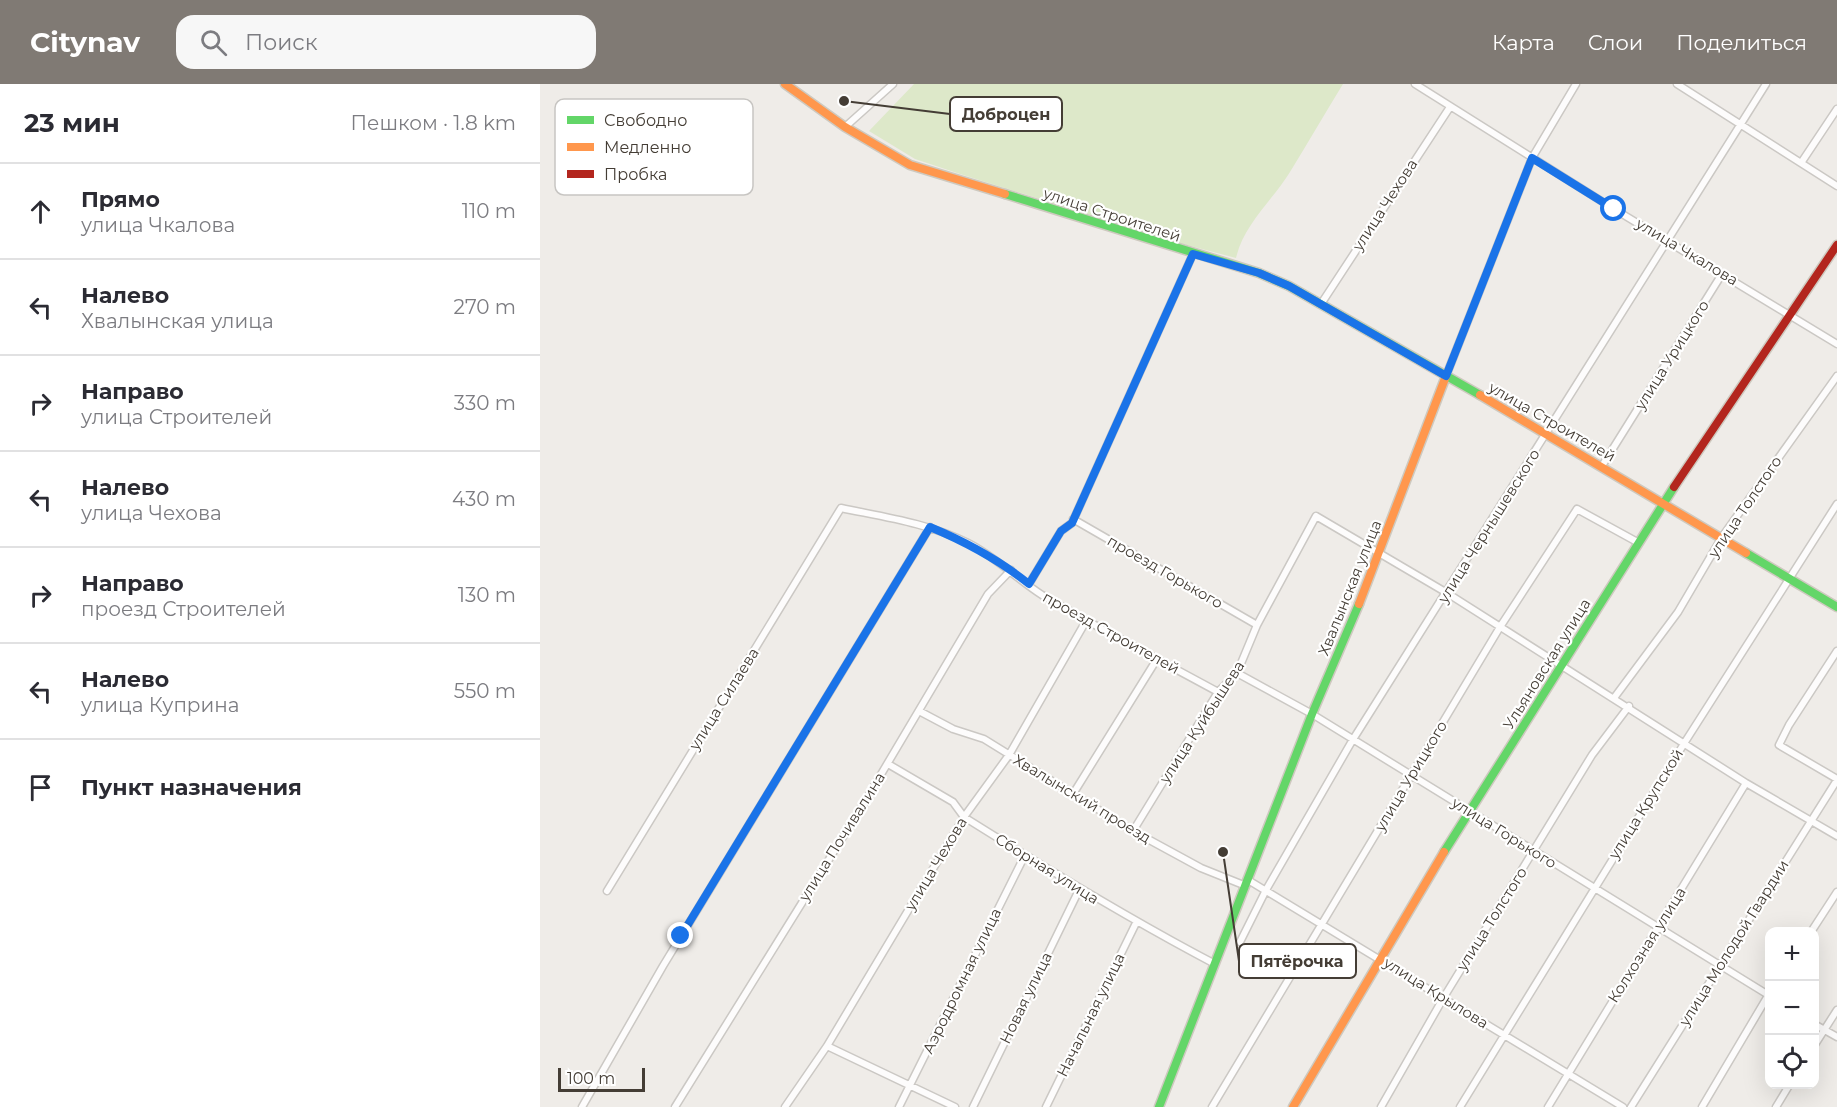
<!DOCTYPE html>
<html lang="ru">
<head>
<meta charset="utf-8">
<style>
	:root { --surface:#fff; --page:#f7f7f7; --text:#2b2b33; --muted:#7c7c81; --line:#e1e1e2; --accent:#807a74 }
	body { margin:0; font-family:Montserrat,sans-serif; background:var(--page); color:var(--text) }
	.controls { position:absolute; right:18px; bottom:18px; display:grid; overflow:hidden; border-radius:12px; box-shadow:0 6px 24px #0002 }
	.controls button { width:54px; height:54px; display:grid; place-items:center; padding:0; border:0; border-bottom:2px solid var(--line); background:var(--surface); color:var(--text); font:30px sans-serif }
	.scale { position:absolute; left:18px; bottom:15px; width:87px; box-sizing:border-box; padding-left:6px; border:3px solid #443d35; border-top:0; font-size:16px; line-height:21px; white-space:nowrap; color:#443d35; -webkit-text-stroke:4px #fff; paint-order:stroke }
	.stop { position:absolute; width:18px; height:18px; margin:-14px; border:4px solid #1a73e8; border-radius:50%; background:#fff }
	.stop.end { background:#1a73e8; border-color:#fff; box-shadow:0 2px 6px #0008 }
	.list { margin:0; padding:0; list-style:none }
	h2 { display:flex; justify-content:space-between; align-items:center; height:78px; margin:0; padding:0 24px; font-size:26px }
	h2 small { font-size:20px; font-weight:400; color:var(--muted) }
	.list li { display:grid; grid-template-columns:39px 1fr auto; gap:18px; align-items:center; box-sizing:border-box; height:96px; padding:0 24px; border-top:2px solid var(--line) }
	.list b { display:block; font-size:22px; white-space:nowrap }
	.list p { margin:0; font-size:20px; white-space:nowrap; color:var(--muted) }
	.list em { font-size:20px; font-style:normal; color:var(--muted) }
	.icon { flex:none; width:33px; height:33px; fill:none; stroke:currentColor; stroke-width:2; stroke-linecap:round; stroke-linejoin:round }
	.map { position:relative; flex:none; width:1297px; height:1023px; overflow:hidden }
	header { display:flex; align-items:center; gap:36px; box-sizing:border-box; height:84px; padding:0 30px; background:var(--accent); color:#fff }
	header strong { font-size:28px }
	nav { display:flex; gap:33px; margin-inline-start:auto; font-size:21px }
	.search { width:420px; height:54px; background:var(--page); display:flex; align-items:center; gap:15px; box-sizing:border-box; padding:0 21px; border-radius:18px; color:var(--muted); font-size:22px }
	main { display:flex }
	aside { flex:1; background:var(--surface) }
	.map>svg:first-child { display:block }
	.green { fill:#dde8c9 }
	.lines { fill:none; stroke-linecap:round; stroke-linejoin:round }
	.street-casing { stroke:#cbc8c4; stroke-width:9 }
	.fast-casing { stroke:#cec9bf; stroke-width:11 }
	.slow-casing { stroke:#cec9bf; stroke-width:11 }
	.jam-casing { stroke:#cec9bf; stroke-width:11 }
	.street { stroke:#fdfcfc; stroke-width:6 }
	.fast { stroke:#63d668; stroke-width:8 }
	.slow { stroke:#ff974d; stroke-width:8 }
	.jam { stroke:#b3261e; stroke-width:8 }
	.route { stroke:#1a73e8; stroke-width:8 }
	.labels { text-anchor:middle; stroke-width:4.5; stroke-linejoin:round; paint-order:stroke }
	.street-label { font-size:15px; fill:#443d35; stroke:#fff }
	.key { fill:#fff; stroke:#c7c5c2; stroke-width:1.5 }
	.key-label { font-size:16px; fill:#443d35 }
	.leader { fill:none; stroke:#443d35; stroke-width:2 }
	.callout-dot { fill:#443d35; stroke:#fff; stroke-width:2 }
	.callout { fill:#fff; stroke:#443d35; stroke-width:2 }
	.callout-label { font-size:16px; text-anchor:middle; font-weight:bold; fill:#443d35 }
</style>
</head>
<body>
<header>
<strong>Citynav</strong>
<div class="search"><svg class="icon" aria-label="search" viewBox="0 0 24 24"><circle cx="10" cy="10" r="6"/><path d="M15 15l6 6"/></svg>Поиск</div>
<nav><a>Карта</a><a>Слои</a><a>Поделиться</a></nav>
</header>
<main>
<aside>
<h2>23 мин<small>Пешком · 1.8 km</small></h2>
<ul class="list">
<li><svg class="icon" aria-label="ahead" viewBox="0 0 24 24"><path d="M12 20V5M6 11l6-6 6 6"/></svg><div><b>Прямо</b><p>улица Чкалова</p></div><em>110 m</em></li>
<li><svg class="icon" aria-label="left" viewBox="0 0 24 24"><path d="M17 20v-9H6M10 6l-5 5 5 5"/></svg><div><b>Налево</b><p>Хвалынская улица</p></div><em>270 m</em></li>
<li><svg class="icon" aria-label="right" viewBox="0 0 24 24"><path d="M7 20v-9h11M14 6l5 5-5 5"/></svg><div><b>Направо</b><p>улица Строителей</p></div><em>330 m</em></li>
<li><svg class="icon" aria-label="left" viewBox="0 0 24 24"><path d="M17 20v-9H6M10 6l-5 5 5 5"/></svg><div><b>Налево</b><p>улица Чехова</p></div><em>430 m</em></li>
<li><svg class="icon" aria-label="right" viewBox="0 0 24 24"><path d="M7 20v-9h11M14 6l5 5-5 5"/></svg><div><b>Направо</b><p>проезд Строителей</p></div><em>130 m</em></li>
<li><svg class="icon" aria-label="left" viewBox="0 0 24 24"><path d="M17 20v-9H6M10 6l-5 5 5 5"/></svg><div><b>Налево</b><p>улица Куприна</p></div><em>550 m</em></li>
<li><svg class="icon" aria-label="arrive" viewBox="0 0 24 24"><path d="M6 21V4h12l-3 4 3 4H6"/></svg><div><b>Пункт назначения</b></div></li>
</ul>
</aside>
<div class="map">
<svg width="1297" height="1023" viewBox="0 0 1297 1023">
	<rect width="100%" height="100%" fill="#efece8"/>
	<path class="green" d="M 374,0 L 803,0 C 785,29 768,59 750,88 C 732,117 704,140 696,174 L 643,160 L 420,90 L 375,75 L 329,47 Z"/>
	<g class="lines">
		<g class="street-casing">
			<path id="street" d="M 875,0 L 1074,125 L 1297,260
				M 1137,0 L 1297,102
				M 305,43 L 353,0
				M 1261,79 L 1297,25
				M 781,220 L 910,23
				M 906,292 L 992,74 L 1036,0
				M 1062,382 L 1182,190
				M 533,435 L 717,541
				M 489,500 L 521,447 L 532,439 L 653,170
				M 1297,567 L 1249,641 L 1239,661 L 1297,695
				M 697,589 L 772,630 L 1230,912
				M 1074,614 L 1138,528 L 1182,453 L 1297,292
				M 379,627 L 413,645 L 444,655 L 593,747 L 661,784 L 706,802
				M 348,680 L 413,718 L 424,733 C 507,785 589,835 675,880
				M 533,710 L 617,575
				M 593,747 L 678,608 L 697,589 L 717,541 L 776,432 L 907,509 L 1206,699 L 1297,752
				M 708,796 L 1083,1023
				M 67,807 L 301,424 C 344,433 388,439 428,459 C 456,473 477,495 502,511 C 560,545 619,576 678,608
				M 1271,848 L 1297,808
				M 700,858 L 726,806 L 812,657 L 1226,0
				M 1274,940 L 1297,953
				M 287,962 L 415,1023
				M 1274,962 L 1297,926
				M 42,1023 L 123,882 L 390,443
				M 135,1023 L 324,719 L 448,510 L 471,486
				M 245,1023 L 287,962 L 424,733 L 469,671 L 546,537
				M 359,1023 L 485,771
				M 433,1023 L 539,806
				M 506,1023 L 596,839
				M 672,1023 L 960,543 L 1037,425 L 1099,459
				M 841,1023 L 904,913 L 1052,671 L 1089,622
				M 920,1023 L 1145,658 L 1297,420
				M 1008,1023 L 1206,699
				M 1091,1023 L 1297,696
				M 1162,1023 L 1229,910
				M 1236,1023 L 1250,1000"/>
		</g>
		<g class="fast-casing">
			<path id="fast" d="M 465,110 L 719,189 L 749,202 L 940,311
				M 1206,469 L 1297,523
				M 904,768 L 1134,403
				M 619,1023 L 772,630 L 819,520"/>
		</g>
		<g class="slow-casing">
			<path id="slow" d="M 245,0 L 305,43 L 370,81 L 465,110
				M 940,311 L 1206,469
				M 819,520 L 906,292
				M 753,1023 L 904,768"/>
		</g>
		<g class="jam-casing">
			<path id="jam" d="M 1134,403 L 1297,161"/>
		</g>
		<use href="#street" class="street"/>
		<use href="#fast" class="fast"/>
		<use href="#slow" class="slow"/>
		<use href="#jam" class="jam"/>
	</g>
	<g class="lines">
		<path class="route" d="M 141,852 L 390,443 C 426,458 458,475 489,500 L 521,447 L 532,439 L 653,170 L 719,189 L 749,202 L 906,292 L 992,74 L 1074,125"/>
	</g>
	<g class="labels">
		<g class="street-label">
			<text transform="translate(845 121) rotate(-57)" y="5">улица Чехова</text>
			<text transform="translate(572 131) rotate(18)" y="5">улица Строителей</text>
			<text transform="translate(1147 168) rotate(31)" y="5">улица Чкалова</text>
			<text transform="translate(1132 271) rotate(-58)" y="5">улица Урицкого</text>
			<text transform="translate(1012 338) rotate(30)" y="5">улица Строителей</text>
			<text transform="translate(1205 423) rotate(-56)" y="5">улица Толстого</text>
			<text transform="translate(949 442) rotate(-58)" y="5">улица Чернышевского</text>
			<text transform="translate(625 488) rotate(30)" y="5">проезд Горького</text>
			<text transform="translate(810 504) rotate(-68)" y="5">Хвалынская улица</text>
			<text transform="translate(571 549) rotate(29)" y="5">проезд Строителей</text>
			<text transform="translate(1007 580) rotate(-58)" y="5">Ульяновская улица</text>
			<text transform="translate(184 615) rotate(-58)" y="5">улица Силаева</text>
			<text transform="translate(662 638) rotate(-57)" y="5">улица Куйбышева</text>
			<text transform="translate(871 692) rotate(-59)" y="5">улица Урицкого</text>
			<text transform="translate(542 715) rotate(31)" y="5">Хвалынский проезд</text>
			<text transform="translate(1106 720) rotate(-58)" y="5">улица Крупской</text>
			<text transform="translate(964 749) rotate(32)" y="5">улица Горького</text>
			<text transform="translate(302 753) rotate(-58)" y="5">улица Почивалина</text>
			<text transform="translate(396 780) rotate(-59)" y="5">улица Чехова</text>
			<text transform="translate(507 785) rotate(32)" y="5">Сборная улица</text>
			<text transform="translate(952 835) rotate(-58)" y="5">улица Толстого</text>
			<text transform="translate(1194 859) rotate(-58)" y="5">улица Молодой Гвардии</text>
			<text transform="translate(1107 861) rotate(-58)" y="5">Колхозная улица</text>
			<text transform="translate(422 897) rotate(-64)" y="5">Аэродромная улица</text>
			<text transform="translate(896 909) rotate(32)" y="5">улица Крылова</text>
			<text transform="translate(486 914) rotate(-64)" y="5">Новая улица</text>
			<text transform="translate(551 931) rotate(-64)" y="5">Начальная улица</text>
		</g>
	</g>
	<rect x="15" y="15" width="198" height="96" rx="9" class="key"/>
	<rect x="27" y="32" width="27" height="8" fill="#63d668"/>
	<rect x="27" y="59" width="27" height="8" fill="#ff974d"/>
	<rect x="27" y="86" width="27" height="8" fill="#b3261e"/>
	<g class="key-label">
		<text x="64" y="42">Свободно</text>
		<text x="64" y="69">Медленно</text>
		<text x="64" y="96">Пробка</text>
	</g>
	<path class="leader" d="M304 17L410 30M683 768L699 877"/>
	<g class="callout-dot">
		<circle cx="304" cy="17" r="6"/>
		<circle cx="683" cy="768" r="6"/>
	</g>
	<g class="callout">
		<rect x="410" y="13" width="112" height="34" rx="6"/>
		<rect x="699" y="860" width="117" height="34" rx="6"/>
	</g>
	<g class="callout-label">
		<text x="466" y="36">Доброцен</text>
		<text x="757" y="883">Пятёрочка</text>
	</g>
</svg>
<div class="controls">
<button>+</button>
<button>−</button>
<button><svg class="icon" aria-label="locate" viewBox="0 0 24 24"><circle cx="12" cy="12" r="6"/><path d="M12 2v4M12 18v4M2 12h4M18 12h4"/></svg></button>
</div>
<div class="scale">100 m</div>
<div class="stop" style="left:1074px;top:125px"></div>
<div class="stop end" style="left:141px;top:852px"></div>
</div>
</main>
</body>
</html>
